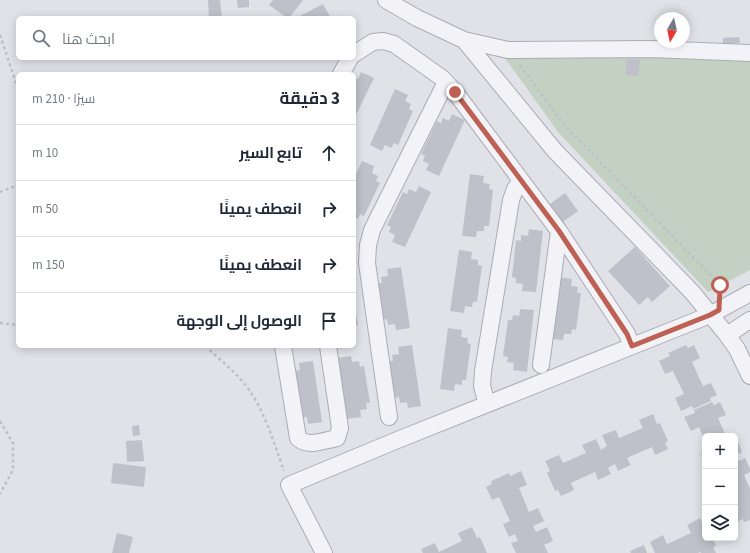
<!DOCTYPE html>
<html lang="ar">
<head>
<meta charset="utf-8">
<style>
	:root { --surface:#fff; --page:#f6f6f7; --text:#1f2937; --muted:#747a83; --line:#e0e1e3 }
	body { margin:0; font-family:"Source Sans 3",Cairo,sans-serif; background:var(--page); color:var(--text); direction:rtl }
	.controls { position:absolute; right:12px; bottom:12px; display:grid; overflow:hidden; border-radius:6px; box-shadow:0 2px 10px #0003 }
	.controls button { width:36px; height:36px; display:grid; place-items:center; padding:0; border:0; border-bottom:1px solid var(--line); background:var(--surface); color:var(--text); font:20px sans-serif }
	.compass { position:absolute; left:654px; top:12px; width:36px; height:36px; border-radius:50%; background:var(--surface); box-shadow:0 2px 10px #0003; rotate:189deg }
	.stop { position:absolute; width:12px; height:12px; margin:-9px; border:3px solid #be6054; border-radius:50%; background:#fff }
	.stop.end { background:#be6054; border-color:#fff; box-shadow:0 1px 4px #0008 }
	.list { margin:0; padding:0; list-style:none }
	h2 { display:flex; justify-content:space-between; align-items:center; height:52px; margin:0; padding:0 16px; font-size:17px }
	h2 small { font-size:13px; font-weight:400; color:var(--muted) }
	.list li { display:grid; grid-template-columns:26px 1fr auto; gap:12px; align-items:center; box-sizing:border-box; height:56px; padding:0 16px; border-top:1px solid var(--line) }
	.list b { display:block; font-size:15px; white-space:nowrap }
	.list em { font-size:13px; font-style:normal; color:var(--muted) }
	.icon { flex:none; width:22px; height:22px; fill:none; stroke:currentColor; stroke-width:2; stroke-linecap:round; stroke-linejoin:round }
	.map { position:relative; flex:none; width:750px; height:553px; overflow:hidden; direction:ltr }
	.search { position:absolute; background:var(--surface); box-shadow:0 2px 10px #0003; left:16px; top:16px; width:340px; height:44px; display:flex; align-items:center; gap:10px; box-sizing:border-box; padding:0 14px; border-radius:6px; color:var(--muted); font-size:15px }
	.panel { position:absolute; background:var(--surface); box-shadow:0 2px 10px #0003; left:16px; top:72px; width:340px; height:276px; border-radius:6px; direction:rtl }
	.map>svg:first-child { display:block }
	.green { fill:#c3d1c3 }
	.building { fill:#bfc0ca }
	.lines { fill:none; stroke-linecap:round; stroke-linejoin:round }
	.minor-casing { stroke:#aaacb5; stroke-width:18 }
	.path { stroke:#bfc0c7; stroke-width:2.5; stroke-dasharray:3 3; stroke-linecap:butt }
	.minor { stroke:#f3f3f7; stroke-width:16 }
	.route { stroke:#be6054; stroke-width:5 }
</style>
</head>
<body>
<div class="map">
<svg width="750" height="553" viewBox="0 0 750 553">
	<rect width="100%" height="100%" fill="#e1e2e8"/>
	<path class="green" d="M 502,54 L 750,59 L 750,270 L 708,292 L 558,132 Z"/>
	<path class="building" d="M 208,0 L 220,0 L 222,18 L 209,18 Z
		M 237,0 L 249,0 L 249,7 L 238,8 Z
		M 273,0 L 303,0 L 289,18 L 287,18 L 269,5 Z
		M 323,4 L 331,18 L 296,18 Z
		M 739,37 L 740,43 L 723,44 L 723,38 Z
		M 627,59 L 640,60 L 638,76 L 625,75 Z
		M 361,72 L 374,78 L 354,119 L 354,77 L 358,79 Z
		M 395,89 L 408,95 L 405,101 L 411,104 L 409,109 L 413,111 L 398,145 L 394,143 L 391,148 L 385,145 L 382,151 L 370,145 Z
		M 452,114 L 465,120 L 439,176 L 426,170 L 429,164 L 423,161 L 425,156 L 421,154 L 437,121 L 441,123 L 443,118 L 449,121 Z
		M 362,161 L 374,166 L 372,173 L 378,176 L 376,181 L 380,183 L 364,216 L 360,214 L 358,219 L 354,217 L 354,178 Z
		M 470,174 L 484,176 L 483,183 L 490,184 L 489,189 L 493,190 L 489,226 L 484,226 L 484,231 L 477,231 L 476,237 L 462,236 Z
		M 419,186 L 431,192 L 405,247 L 392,242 L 395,235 L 389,232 L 391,227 L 387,225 L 403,192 L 407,194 L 409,189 L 416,192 Z
		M 565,193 L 578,211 L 563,222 L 550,204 Z
		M 529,229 L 543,231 L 536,292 L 522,291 L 523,284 L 516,283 L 516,278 L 512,277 L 516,240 L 521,241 L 521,235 L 528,236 Z
		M 635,247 L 670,286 L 652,302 L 648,297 L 639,305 L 608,271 Z
		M 459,250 L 472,252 L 471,259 L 478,260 L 478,265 L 482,266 L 477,302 L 473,302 L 472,307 L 465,306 L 464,313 L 450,311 Z
		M 401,267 L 410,328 L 396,330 L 395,324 L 388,325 L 387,319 L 383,320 L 377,283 L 382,283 L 381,277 L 388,276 L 387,269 Z
		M 558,277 L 572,279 L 571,286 L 578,287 L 577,293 L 581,293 L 576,330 L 572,329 L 571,334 L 564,334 L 563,340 L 550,339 Z
		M 354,303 L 358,325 L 354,326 Z
		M 520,309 L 534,310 L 527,372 L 513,370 L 514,363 L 507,362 L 508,357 L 503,356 L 508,320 L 512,320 L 513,315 L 519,316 Z
		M 448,328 L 462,330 L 461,337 L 468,338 L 467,343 L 471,344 L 466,380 L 462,380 L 462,385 L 455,384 L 454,391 L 440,389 Z
		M 412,345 L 421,406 L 408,408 L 407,402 L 400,403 L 399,397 L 395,398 L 389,361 L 393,361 L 392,355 L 399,354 L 398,347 Z
		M 686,345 L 688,348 L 694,345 L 700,358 L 692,362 L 703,386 L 711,383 L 717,395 L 710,398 L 711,401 L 693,409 L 692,406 L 681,411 L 675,398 L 684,394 L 673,371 L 665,374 L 659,361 L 670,356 L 668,353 Z
		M 351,356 L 352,362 L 359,361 L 360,367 L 364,366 L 370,403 L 366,403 L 367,409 L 360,410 L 361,417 L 347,419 L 337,358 Z
		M 313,361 L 322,422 L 308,424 L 307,417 L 300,418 L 293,371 L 300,370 L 299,363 Z
		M 712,402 L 714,405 L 720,402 L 726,415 L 718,418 L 726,436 L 705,436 L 705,441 L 699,427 L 691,431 L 684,417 L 695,413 L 694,410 Z
		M 653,414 L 657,424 L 660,423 L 668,441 L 665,443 L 668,449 L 655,455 L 652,447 L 627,458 L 631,465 L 618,471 L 615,464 L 608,468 L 611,474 L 598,480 L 595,472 L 571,483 L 574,490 L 561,496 L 558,490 L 555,491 L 547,473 L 550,471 L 545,461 L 559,455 L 563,463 L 586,453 L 582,445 L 596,439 L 601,450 L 607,446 L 602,435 L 616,430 L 619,438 L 643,428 L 639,420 Z
		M 139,425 L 140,435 L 133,436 L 132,426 Z
		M 737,439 L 742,452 L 736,455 L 737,458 L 739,461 L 745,458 L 750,469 L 750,472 L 744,475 L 750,489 L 750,520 L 744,522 L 743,519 L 735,523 L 735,440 Z
		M 142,440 L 144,461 L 127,462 L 126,441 Z
		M 705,453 L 705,463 L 701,454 Z
		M 113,463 L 146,467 L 144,487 L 111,483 Z
		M 521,471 L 527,485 L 519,488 L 529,512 L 538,508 L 544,521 L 533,526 L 536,532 L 547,527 L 553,541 L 544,545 L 548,553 L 516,553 L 511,543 L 518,541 L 515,534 L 509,537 L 503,524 L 510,521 L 499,497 L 492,500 L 486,487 L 492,484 L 491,481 L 509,473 L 510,476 Z
		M 700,518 L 705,529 L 705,538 L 713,538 L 716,546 L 713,547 L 716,553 L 701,553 L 700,552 L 698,553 L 655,553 L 650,542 L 663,535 L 667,544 L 691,533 L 687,525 Z
		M 472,527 L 477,538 L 480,537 L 487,553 L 423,553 L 421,549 L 435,543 L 439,552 L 462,541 L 458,533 Z
		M 117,533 L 133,537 L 129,553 L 112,553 Z
		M 644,545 L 647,553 L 631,553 L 630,551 Z"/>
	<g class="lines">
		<g class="minor-casing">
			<path id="minor" d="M 386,0 L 417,18 L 464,40 L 555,151 L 692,292 L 727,335 L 737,349 L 750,376
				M 464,40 L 508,50 L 651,49 L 750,53
				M 354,54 L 373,42 L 383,41 L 394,44 L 442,78 L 455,92 L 559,231 L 627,334 L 632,346
				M 341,74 L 350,58
				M 727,335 L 750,320
				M 283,346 L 298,438 C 308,448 325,440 337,438 L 340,428 L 328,346
				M 541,365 L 559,231
				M 487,404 L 482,386 L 483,371 L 511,200 L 515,189 L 521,180
				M 389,417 L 367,263 L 368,245 L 372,230 L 446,82
				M 324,553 L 289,485 L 400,439 L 710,315 L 750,293"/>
		</g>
		<path class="path" d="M 0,35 L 18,89
			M 520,65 L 565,126 L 720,285 L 720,293
			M 0,192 L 18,185
			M 0,323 L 18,325
			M 205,346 C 218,358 232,369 243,382 C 264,407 273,441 284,471
			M 0,421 L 13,443 L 13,470 L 0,494"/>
		<use href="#minor" class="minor"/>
	</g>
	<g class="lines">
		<path class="route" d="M 455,92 L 559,231 L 627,334 L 632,346 L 710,315 L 719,310 L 720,285"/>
	</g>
</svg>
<div class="controls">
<button>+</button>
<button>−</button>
<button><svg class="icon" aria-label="layers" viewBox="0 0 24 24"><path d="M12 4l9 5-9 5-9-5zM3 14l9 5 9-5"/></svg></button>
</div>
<svg class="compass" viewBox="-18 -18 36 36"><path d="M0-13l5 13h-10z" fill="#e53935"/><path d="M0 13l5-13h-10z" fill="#747a83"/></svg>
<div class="stop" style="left:720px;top:285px"></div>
<div class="stop end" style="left:455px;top:92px"></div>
<div class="search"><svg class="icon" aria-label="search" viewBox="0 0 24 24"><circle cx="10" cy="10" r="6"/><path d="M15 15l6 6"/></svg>ابحث هنا</div>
<section class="panel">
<h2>3 دقيقة<small>سيرًا · 210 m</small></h2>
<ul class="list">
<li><svg class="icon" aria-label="ahead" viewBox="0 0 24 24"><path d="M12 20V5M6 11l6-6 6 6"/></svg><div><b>تابع السير</b></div><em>10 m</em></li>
<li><svg class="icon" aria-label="right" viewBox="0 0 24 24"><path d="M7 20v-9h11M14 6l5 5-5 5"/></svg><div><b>انعطف يمينًا</b></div><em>50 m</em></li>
<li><svg class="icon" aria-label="right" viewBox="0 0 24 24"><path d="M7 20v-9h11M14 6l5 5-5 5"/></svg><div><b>انعطف يمينًا</b></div><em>150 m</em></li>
<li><svg class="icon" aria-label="arrive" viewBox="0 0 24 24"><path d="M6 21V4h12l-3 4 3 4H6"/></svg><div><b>الوصول إلى الوجهة</b></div></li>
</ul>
</section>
</div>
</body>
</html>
